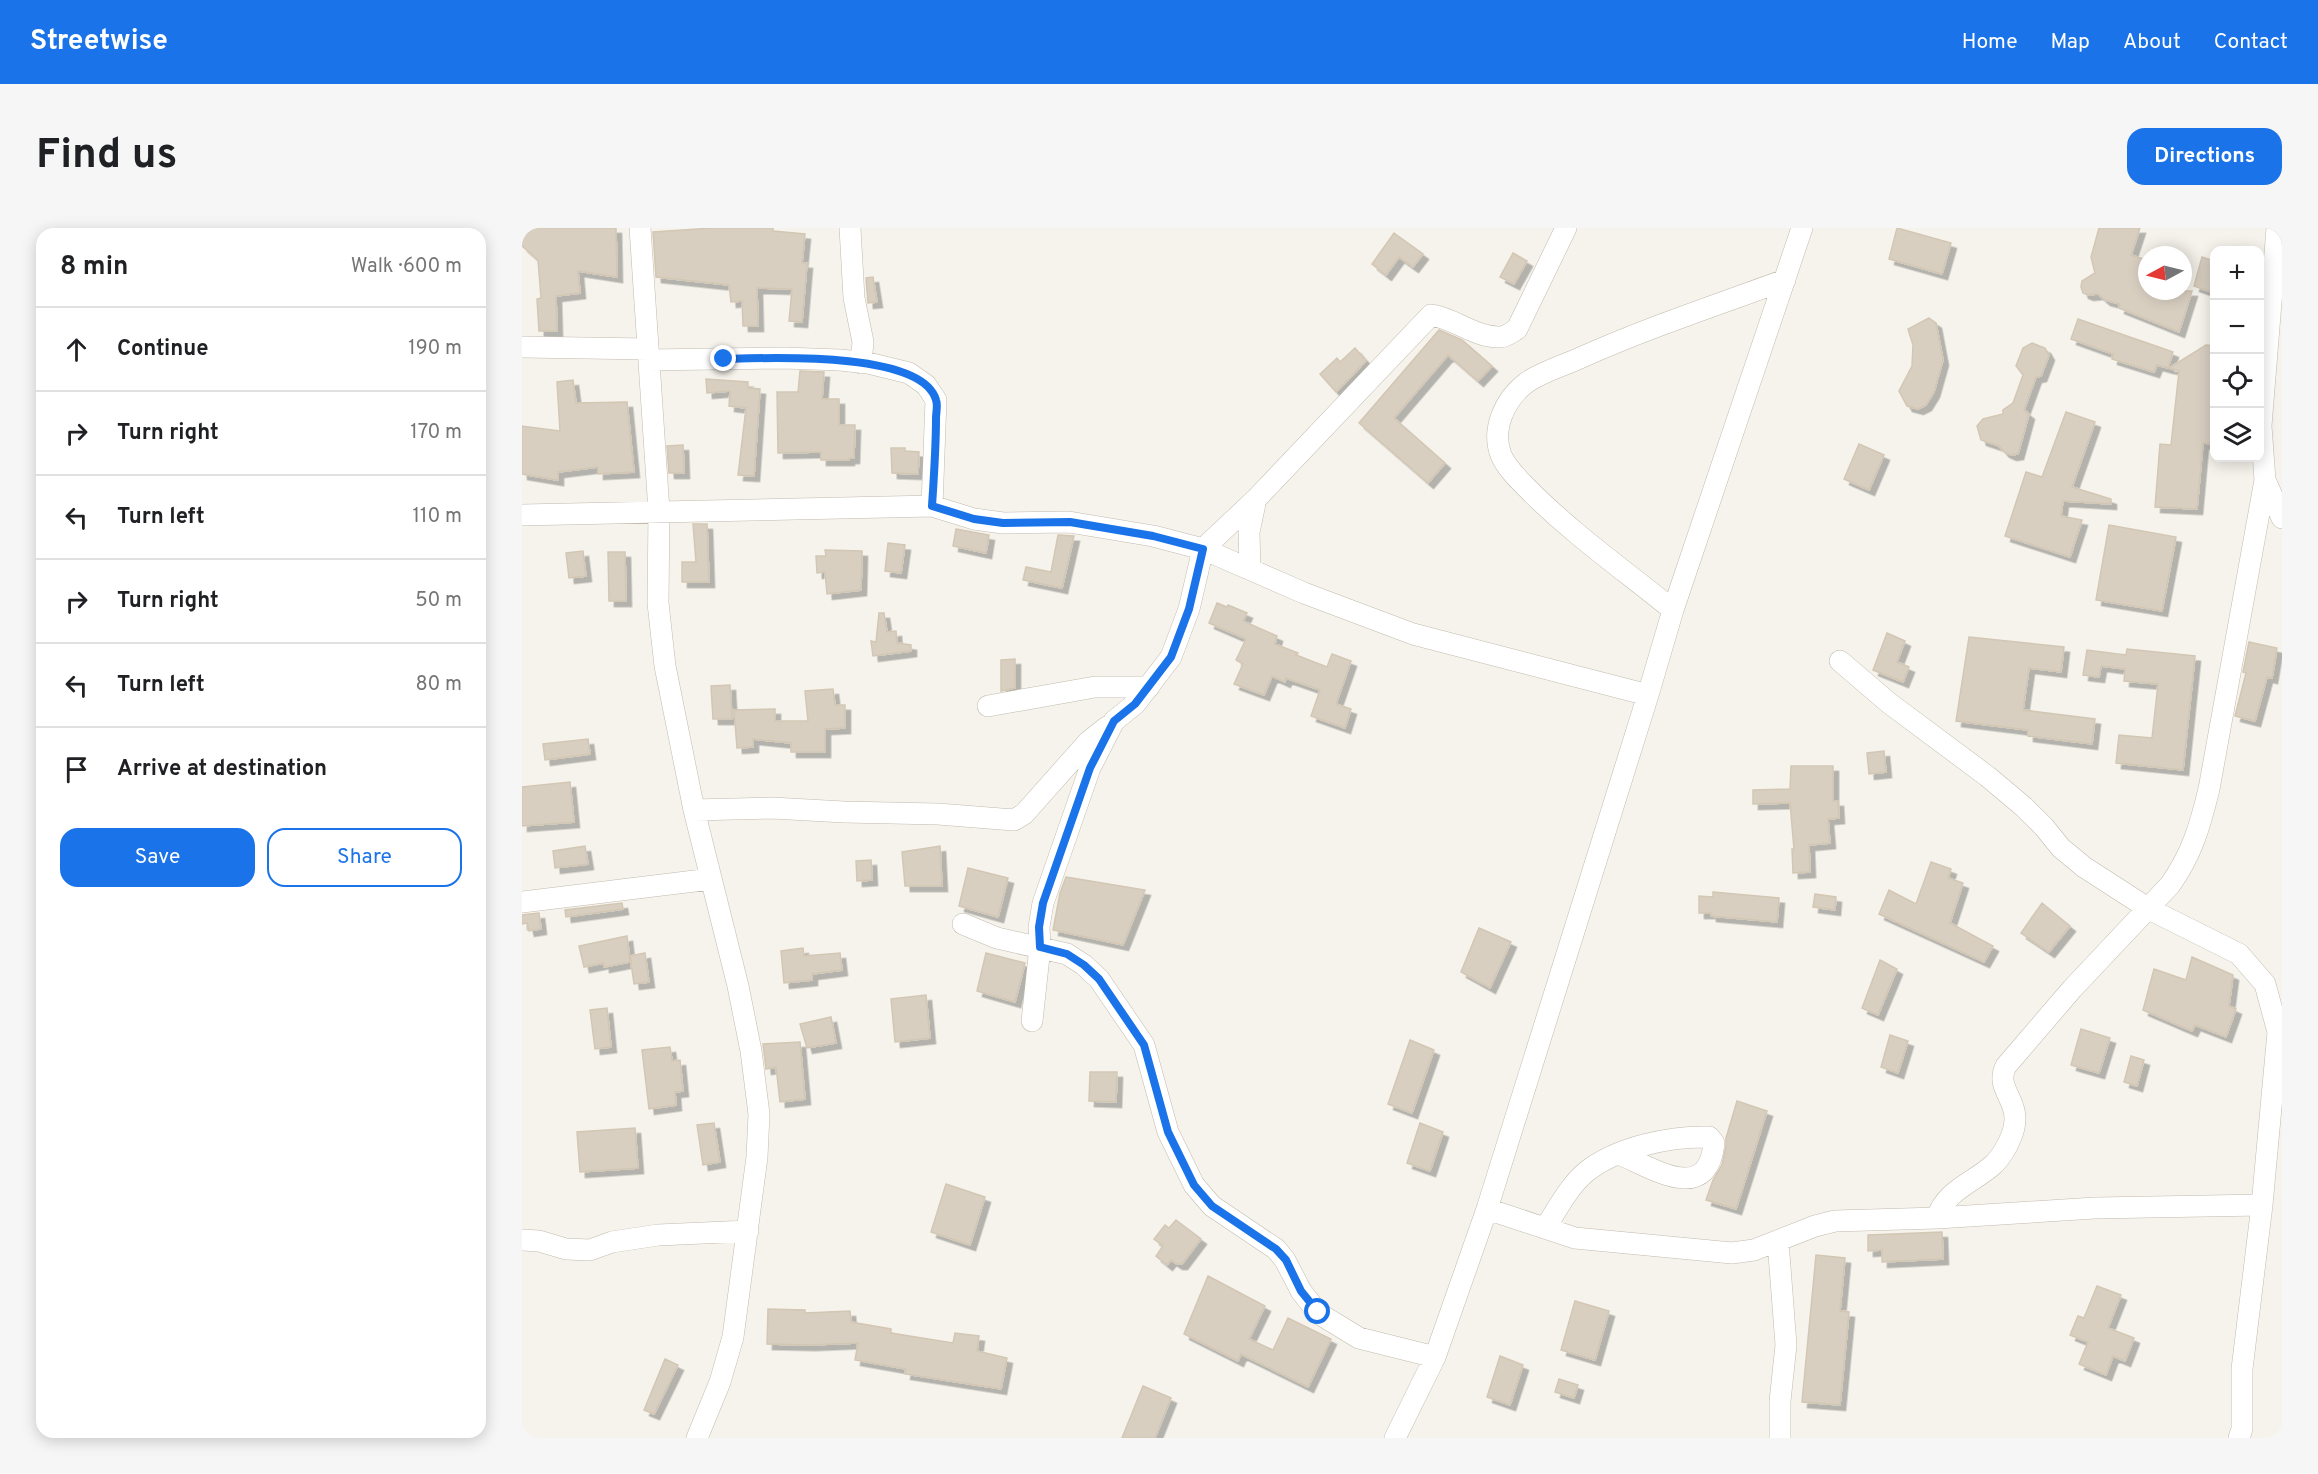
<!DOCTYPE html>
<html lang="en">
<head>
<meta charset="utf-8">
<style>
	:root { --surface:#fff; --page:#f6f6f6; --text:#202124; --muted:#757577; --line:#e0e0e0; --accent:#1a73e8 }
	body { margin:0; font-family:Overpass,sans-serif; background:var(--page); color:var(--text) }
	.controls { position:absolute; right:18px; top:18px; display:grid; overflow:hidden; border-radius:12px; box-shadow:0 3px 15px #0003 }
	.controls button { width:54px; height:54px; display:grid; place-items:center; padding:0; border:0; border-bottom:2px solid var(--line); background:var(--surface); color:var(--text); font:30px sans-serif }
	.compass { position:absolute; left:1616px; top:18px; width:54px; height:54px; border-radius:50%; background:var(--surface); box-shadow:0 3px 15px #0003; rotate:263deg }
	.stop { position:absolute; width:18px; height:18px; margin:-14px; border:4px solid #1a73e8; border-radius:50%; background:#fff }
	.stop.end { background:#1a73e8; border-color:#fff; box-shadow:0 2px 6px #0008 }
	.list { margin:0; padding:0; list-style:none }
	h2 { display:flex; justify-content:space-between; align-items:center; height:78px; margin:0; padding:0 24px; font-size:26px }
	h2 small { font-size:20px; font-weight:400; color:var(--muted) }
	.list li { display:grid; grid-template-columns:39px 1fr auto; gap:18px; align-items:center; box-sizing:border-box; height:84px; padding:0 24px; border-top:2px solid var(--line) }
	.list b { display:block; font-size:22px; white-space:nowrap }
	.list em { font-size:20px; font-style:normal; color:var(--muted) }
	.actions { display:flex; gap:12px; padding:18px 24px }
	.actions a { flex:1; padding:14px 0; border:2px solid var(--accent); border-radius:18px; text-align:center; font-size:21px; color:var(--accent) }
	.actions .main { background:var(--accent); color:#fff }
	.icon { flex:none; width:33px; height:33px; fill:none; stroke:currentColor; stroke-width:2; stroke-linecap:round; stroke-linejoin:round }
	.map { position:relative; flex:none; width:1760px; height:1210px; overflow:hidden; border-radius:18px }
	header { display:flex; align-items:center; gap:36px; box-sizing:border-box; height:84px; padding:0 30px; background:var(--accent); color:#fff }
	header strong { font-size:28px }
	nav { display:flex; gap:33px; margin-inline-start:auto; font-size:21px }
	.intro { display:flex; align-items:center; justify-content:space-between; box-sizing:border-box; height:144px; padding:0 36px }
	h1 { margin:0; font-size:42px }
	.button { padding:15px 27px; border-radius:18px; background:var(--accent); color:#fff; font-size:21px; font-weight:700 }
	main { display:flex; gap:36px; padding:0 36px }
	aside { flex:1; background:var(--surface); border-radius:18px; box-shadow:0 3px 15px #0003 }
	.map>svg:first-child { display:block }
	.building { fill:#d8cfc1; stroke:#d3c7b4; stroke-width:1.5; filter:url(#shadow) }
	.lines { fill:none; stroke-linecap:round; stroke-linejoin:round }
	.minor-casing { stroke:#c2bbae; stroke-width:22 }
	.minor { stroke:#fff; stroke-width:21 }
	.route { stroke:#1a73e8; stroke-width:8 }
</style>
</head>
<body>
<header>
<strong>Streetwise</strong>
<nav><a>Home</a><a>Map</a><a>About</a><a>Contact</a></nav>
</header>
<div class="intro"><h1>Find us</h1><a class="button">Directions</a></div>
<main>
<aside>
<h2>8 min<small>Walk · 600 m</small></h2>
<ul class="list">
<li><svg class="icon" aria-label="ahead" viewBox="0 0 24 24"><path d="M12 20V5M6 11l6-6 6 6"/></svg><div><b>Continue</b></div><em>190 m</em></li>
<li><svg class="icon" aria-label="right" viewBox="0 0 24 24"><path d="M7 20v-9h11M14 6l5 5-5 5"/></svg><div><b>Turn right</b></div><em>170 m</em></li>
<li><svg class="icon" aria-label="left" viewBox="0 0 24 24"><path d="M17 20v-9H6M10 6l-5 5 5 5"/></svg><div><b>Turn left</b></div><em>110 m</em></li>
<li><svg class="icon" aria-label="right" viewBox="0 0 24 24"><path d="M7 20v-9h11M14 6l5 5-5 5"/></svg><div><b>Turn right</b></div><em>50 m</em></li>
<li><svg class="icon" aria-label="left" viewBox="0 0 24 24"><path d="M17 20v-9H6M10 6l-5 5 5 5"/></svg><div><b>Turn left</b></div><em>80 m</em></li>
<li><svg class="icon" aria-label="arrive" viewBox="0 0 24 24"><path d="M6 21V4h12l-3 4 3 4H6"/></svg><div><b>Arrive at destination</b></div></li>
</ul>
<div class="actions"><a class="main">Save</a><a>Share</a></div>
</aside>
<div class="map">
<svg width="1760" height="1210" viewBox="0 0 1760 1210">
	<defs>
		<filter id="shadow"><feDropShadow dx="5.5" dy="5.5" stdDeviation="0" flood-color="#0004"/></filter>
	</defs>
	<rect width="100%" height="100%" fill="#f6f3ec"/>
	<path class="building" d="M 0,0 L 94,0 L 95,49 L 56,43 L 58,65 L 34,68 L 35,103 L 17,103 L 15,71 L 19,70 L 16,32 L 0,18 Z
		M 191,0 L 251,0 L 251,3 L 283,6 L 280,35 L 285,35 L 280,94 L 267,93 L 270,61 L 235,60 L 236,98 L 221,98 L 220,73 L 209,74 L 207,57 L 134,49 L 131,4 Z
		M 1375,0 L 1429,15 L 1420,46 L 1367,31 Z
		M 1577,0 L 1618,0 L 1609,27 L 1625,32 L 1625,63 L 1670,63 L 1657,104 L 1597,80 L 1598,76 L 1583,72 L 1576,66 L 1566,67 L 1561,65 L 1559,59 L 1560,53 L 1573,45 L 1569,29 Z
		M 872,5 L 901,26 L 891,39 L 877,29 L 864,47 L 850,36 Z
		M 991,25 L 1005,33 L 992,56 L 978,49 Z
		M 1680,29 L 1692,33 L 1692,65 L 1672,58 Z
		M 351,49 L 355,74 L 346,75 L 344,50 Z
		M 1407,90 L 1414,95 L 1421,132 L 1412,164 L 1404,177 L 1396,181 L 1385,178 L 1377,163 L 1390,138 L 1391,117 L 1386,101 Z
		M 1556,91 L 1651,124 L 1646,140 L 1635,137 L 1632,144 L 1590,131 L 1591,126 L 1549,111 Z
		M 917,102 L 940,112 L 970,138 L 956,153 L 926,127 L 872,190 L 923,235 L 906,255 L 837,195 Z
		M 1510,115 L 1523,120 L 1527,127 L 1519,148 L 1514,149 L 1502,182 L 1507,186 L 1496,226 L 1489,227 L 1482,224 L 1477,218 L 1459,212 L 1455,198 L 1461,191 L 1481,186 L 1481,182 L 1491,175 L 1501,147 L 1494,138 L 1501,120 Z
		M 1684,117 L 1692,118 L 1692,207 L 1691,216 L 1681,215 L 1675,281 L 1633,279 L 1638,216 L 1649,217 L 1657,143 L 1647,140 Z
		M 833,120 L 844,133 L 814,164 L 798,146 L 815,130 L 818,134 Z
		M 278,143 L 302,144 L 300,171 L 317,171 L 317,197 L 333,197 L 332,230 L 327,230 L 327,232 L 299,232 L 299,224 L 256,225 L 255,164 L 276,164 Z
		M 184,151 L 226,154 L 226,160 L 238,161 L 232,248 L 216,247 L 224,180 L 207,178 L 208,163 L 185,165 Z
		M 51,152 L 54,175 L 105,174 L 112,244 L 76,246 L 76,239 L 36,244 L 36,252 L 0,246 L 0,198 L 38,203 L 35,154 Z
		M 1544,184 L 1573,194 L 1550,259 L 1589,271 L 1589,276 L 1541,273 L 1539,288 L 1560,292 L 1548,329 L 1483,308 L 1504,244 L 1520,249 Z
		M 1337,216 L 1362,227 L 1347,262 L 1322,251 Z
		M 161,217 L 162,245 L 147,245 L 145,218 Z
		M 369,220 L 383,220 L 383,223 L 397,224 L 396,246 L 370,245 Z
		M 171,296 L 185,296 L 187,354 L 160,354 L 160,334 L 174,334 Z
		M 1587,297 L 1654,309 L 1640,383 L 1574,372 Z
		M 434,301 L 467,307 L 464,325 L 431,318 Z
		M 536,307 L 552,308 L 540,360 L 501,352 L 504,339 L 529,344 Z
		M 366,315 L 383,317 L 379,345 L 363,343 Z
		M 303,322 L 340,323 L 339,362 L 305,366 L 303,344 L 295,345 L 294,328 L 304,328 Z
		M 61,323 L 64,348 L 47,350 L 44,325 Z
		M 86,324 L 103,324 L 104,373 L 87,373 Z
		M 695,375 L 705,379 L 706,377 L 725,385 L 721,393 L 755,408 L 753,416 L 776,425 L 774,427 L 805,439 L 810,426 L 829,433 L 814,476 L 829,481 L 823,500 L 789,488 L 798,462 L 764,450 L 763,454 L 750,448 L 742,467 L 712,456 L 721,436 L 714,432 L 724,411 L 687,395 Z
		M 357,385 L 362,385 L 365,404 L 374,403 L 375,415 L 389,417 L 389,423 L 351,428 L 349,413 L 354,414 Z
		M 1365,405 L 1383,413 L 1375,434 L 1387,439 L 1381,454 L 1351,442 Z
		M 1447,409 L 1542,419 L 1539,444 L 1507,440 L 1501,482 L 1573,491 L 1570,516 L 1506,508 L 1506,502 L 1434,493 Z
		M 1727,414 L 1755,420 L 1750,450 L 1745,449 L 1733,493 L 1713,488 L 1724,445 L 1721,444 Z
		M 1605,421 L 1673,428 L 1661,542 L 1594,535 L 1597,507 L 1630,510 L 1636,456 L 1602,453 L 1603,441 L 1579,438 L 1577,449 L 1561,447 L 1565,422 L 1604,427 Z
		M 493,431 L 493,460 L 479,463 L 479,432 Z
		M 208,457 L 210,491 L 191,491 L 189,458 Z
		M 311,461 L 313,477 L 323,477 L 323,500 L 303,501 L 303,524 L 269,524 L 269,515 L 231,511 L 231,519 L 215,520 L 212,482 L 253,481 L 253,493 L 286,493 L 283,463 Z
		M 66,511 L 68,526 L 23,532 L 21,516 Z
		M 1362,523 L 1364,544 L 1347,546 L 1345,525 Z
		M 1269,538 L 1311,538 L 1311,573 L 1316,573 L 1317,590 L 1306,591 L 1308,615 L 1287,617 L 1288,644 L 1271,645 L 1270,621 L 1272,621 L 1268,575 L 1231,576 L 1231,562 L 1268,561 Z
		M 48,554 L 52,594 L 0,598 L 0,559 Z
		M 63,618 L 66,636 L 33,640 L 31,623 Z
		M 418,618 L 420,658 L 383,658 L 380,624 Z
		M 349,632 L 350,652 L 335,653 L 334,633 Z
		M 1409,634 L 1429,641 L 1426,650 L 1441,655 L 1428,695 L 1471,718 L 1462,734 L 1357,686 L 1367,662 L 1394,676 Z
		M 446,640 L 486,650 L 476,689 L 437,678 Z
		M 544,649 L 623,662 L 601,717 L 531,702 L 538,665 Z
		M 1191,664 L 1257,670 L 1255,694 L 1189,688 L 1189,685 L 1177,685 L 1177,668 L 1191,669 Z
		M 1293,666 L 1314,669 L 1313,682 L 1291,679 Z
		M 100,675 L 101,681 L 44,689 L 43,682 Z
		M 1520,675 L 1548,698 L 1527,724 L 1499,705 Z
		M 17,685 L 19,701 L 7,703 L 5,695 L 0,696 L 0,687 Z
		M 957,700 L 989,714 L 968,760 L 939,744 Z
		M 105,708 L 108,734 L 82,739 L 82,735 L 62,739 L 57,718 Z
		M 281,720 L 282,728 L 318,725 L 320,742 L 290,746 L 290,752 L 262,755 L 259,723 Z
		M 123,725 L 127,754 L 112,756 L 108,728 Z
		M 464,725 L 503,735 L 493,774 L 455,763 Z
		M 1670,729 L 1711,747 L 1707,778 L 1714,781 L 1704,809 L 1673,797 L 1670,803 L 1621,782 L 1632,741 L 1664,752 Z
		M 1358,732 L 1375,741 L 1356,787 L 1340,780 Z
		M 404,767 L 408,810 L 373,814 L 369,771 Z
		M 85,780 L 89,819 L 73,821 L 68,782 Z
		M 309,789 L 314,815 L 285,820 L 278,796 Z
		M 1559,801 L 1588,810 L 1577,845 L 1549,837 Z
		M 1368,807 L 1386,813 L 1376,845 L 1359,839 Z
		M 888,812 L 912,822 L 890,885 L 866,876 Z
		M 278,814 L 283,871 L 258,874 L 254,839 L 244,841 L 241,816 Z
		M 148,819 L 150,833 L 158,832 L 161,863 L 153,864 L 154,877 L 127,881 L 120,822 Z
		M 1609,828 L 1622,832 L 1615,858 L 1602,854 Z
		M 568,844 L 595,844 L 594,874 L 567,873 Z
		M 1215,873 L 1245,883 L 1214,981 L 1184,972 L 1191,952 L 1200,937 L 1204,918 L 1204,910 Z
		M 192,895 L 198,934 L 181,937 L 175,897 Z
		M 898,895 L 921,904 L 908,943 L 885,935 Z
		M 113,900 L 116,940 L 58,944 L 55,904 Z
		M 424,956 L 463,969 L 448,1017 L 409,1004 Z
		M 654,992 L 679,1011 L 660,1036 L 655,1036 L 649,1032 L 645,1037 L 634,1028 L 641,1018 L 632,1011 L 643,997 L 647,1000 Z
		M 1420,1004 L 1421,1031 L 1360,1034 L 1360,1022 L 1346,1023 L 1346,1007 Z
		M 1294,1027 L 1323,1030 L 1318,1083 L 1327,1084 L 1318,1177 L 1280,1174 Z
		M 686,1048 L 743,1078 L 727,1111 L 751,1122 L 766,1090 L 809,1111 L 786,1159 L 719,1126 L 716,1133 L 662,1106 Z
		M 1575,1058 L 1599,1067 L 1586,1100 L 1612,1110 L 1603,1133 L 1591,1128 L 1584,1147 L 1557,1136 L 1566,1114 L 1548,1107 L 1556,1088 L 1562,1090 Z
		M 1053,1073 L 1087,1083 L 1073,1132 L 1039,1122 Z
		M 246,1081 L 283,1082 L 283,1085 L 328,1083 L 329,1094 L 369,1101 L 369,1105 L 431,1115 L 433,1105 L 457,1108 L 455,1123 L 485,1130 L 479,1161 L 383,1146 L 384,1141 L 333,1132 L 336,1115 L 288,1117 L 245,1116 Z
		M 978,1128 L 1001,1137 L 988,1177 L 965,1169 Z
		M 143,1131 L 156,1137 L 132,1186 L 122,1182 Z
		M 1037,1151 L 1056,1157 L 1052,1170 L 1033,1164 Z
		M 621,1158 L 649,1170 L 633,1210 L 600,1210 Z"/>
	<g class="lines">
		<g class="minor-casing">
			<path id="minor" d="M 118,0 L 137,283 L 136,375 L 143,438 L 172,582 L 216,758 L 229,823 L 237,886 L 235,929 L 211,1109 L 198,1154 L 175,1210
				M 328,0 L 332,70 L 341,114 L 339,135
				M 1755,0 L 1739,198 L 1743,252 L 1760,290
				M 0,119 L 126,121
				M 127,132 L 262,130 L 318,132 L 346,135 L 387,145 L 404,157 L 414,172 L 410,278
				M 0,287 L 410,278 L 452,291 L 481,295 L 547,294 L 631,308 L 681,321 L 782,365 L 891,406 L 1126,467
				M 728,340 L 727,304 L 734,271
				M 1151,382 C 1102,342 1049,305 1004,259 C 995,250 984,239 979,227 C 969,201 983,171 1004,155 C 1017,145 1043,137 1058,130 C 1125,100 1194,77 1263,52
				M 1318,433 L 1367,475 L 1465,548 L 1502,579 L 1522,599 L 1539,620 L 1562,639 L 1627,681 L 1717,726 L 1743,756 L 1756,804 L 1740,977 L 1720,1141 L 1720,1201 L 1717,1210
				M 466,478 L 573,459 L 627,459
				M 172,582 L 250,580 L 322,584 L 416,586 L 492,592 L 502,586 L 566,514 L 585,499
				M 0,674 L 189,651
				M 441,696 L 475,710 L 545,726 L 562,737 L 577,751 L 622,817 L 646,904 L 672,957 L 690,978 L 754,1021 L 763,1032 L 779,1063 L 796,1085 L 837,1110 L 913,1129
				M 510,793 L 518,719 L 517,699 L 521,675 L 568,540 L 592,493 L 613,476 L 649,429 L 667,381 L 681,321 L 734,271 L 909,87 C 932,90 954,110 978,109 C 984,109 990,104 995,101 L 1044,0
				M 965,981 L 1053,1010 L 1210,1025 L 1232,1022 L 1293,998 L 1313,993 L 1415,990 L 1573,980 L 1740,977
				M 1415,990 C 1423,962 1453,954 1472,936 C 1479,929 1485,919 1489,909 C 1504,873 1471,864 1484,838 L 1550,761 L 1648,657 C 1670,626 1678,598 1687,561 L 1743,252
				M 1023,1000 C 1035,982 1047,958 1064,944 C 1095,919 1149,908 1187,909 L 1192,915 C 1186,977 1132,941 1097,926
				M 0,1012 L 17,1013 L 44,1021 L 68,1022 L 90,1014 L 136,1007 L 226,1003
				M 1256,1013 L 1264,1117 L 1258,1173 L 1258,1210
				M 873,1210 L 913,1129 L 965,981 L 1126,467 L 1151,382 L 1280,0"/>
		</g>
		<use href="#minor" class="minor"/>
	</g>
	<g class="lines">
		<path class="route" d="M 202,131 C 243,130 400,122 414,172 C 416,177 414,185 414,190 C 414,219 412,248 410,278 L 452,291 L 481,295 L 548,294 L 631,308 L 681,321 L 667,381 L 649,429 L 613,476 L 592,493 L 568,540 L 521,675 L 517,699 L 518,719 L 545,726 L 562,737 L 577,751 L 622,817 L 646,904 L 672,957 L 690,978 L 754,1021 L 764,1032 L 779,1063 L 796,1084"/>
	</g>
</svg>
<div class="controls">
<button>+</button>
<button>−</button>
<button><svg class="icon" aria-label="locate" viewBox="0 0 24 24"><circle cx="12" cy="12" r="6"/><path d="M12 2v4M12 18v4M2 12h4M18 12h4"/></svg></button>
<button><svg class="icon" aria-label="layers" viewBox="0 0 24 24"><path d="M12 4l9 5-9 5-9-5zM3 14l9 5 9-5"/></svg></button>
</div>
<svg class="compass" viewBox="-18 -18 36 36"><path d="M0-13l5 13h-10z" fill="#e53935"/><path d="M0 13l5-13h-10z" fill="#757577"/></svg>
<div class="stop" style="left:796px;top:1084px"></div>
<div class="stop end" style="left:202px;top:131px"></div>
</div>
</main>
</body>
</html>
